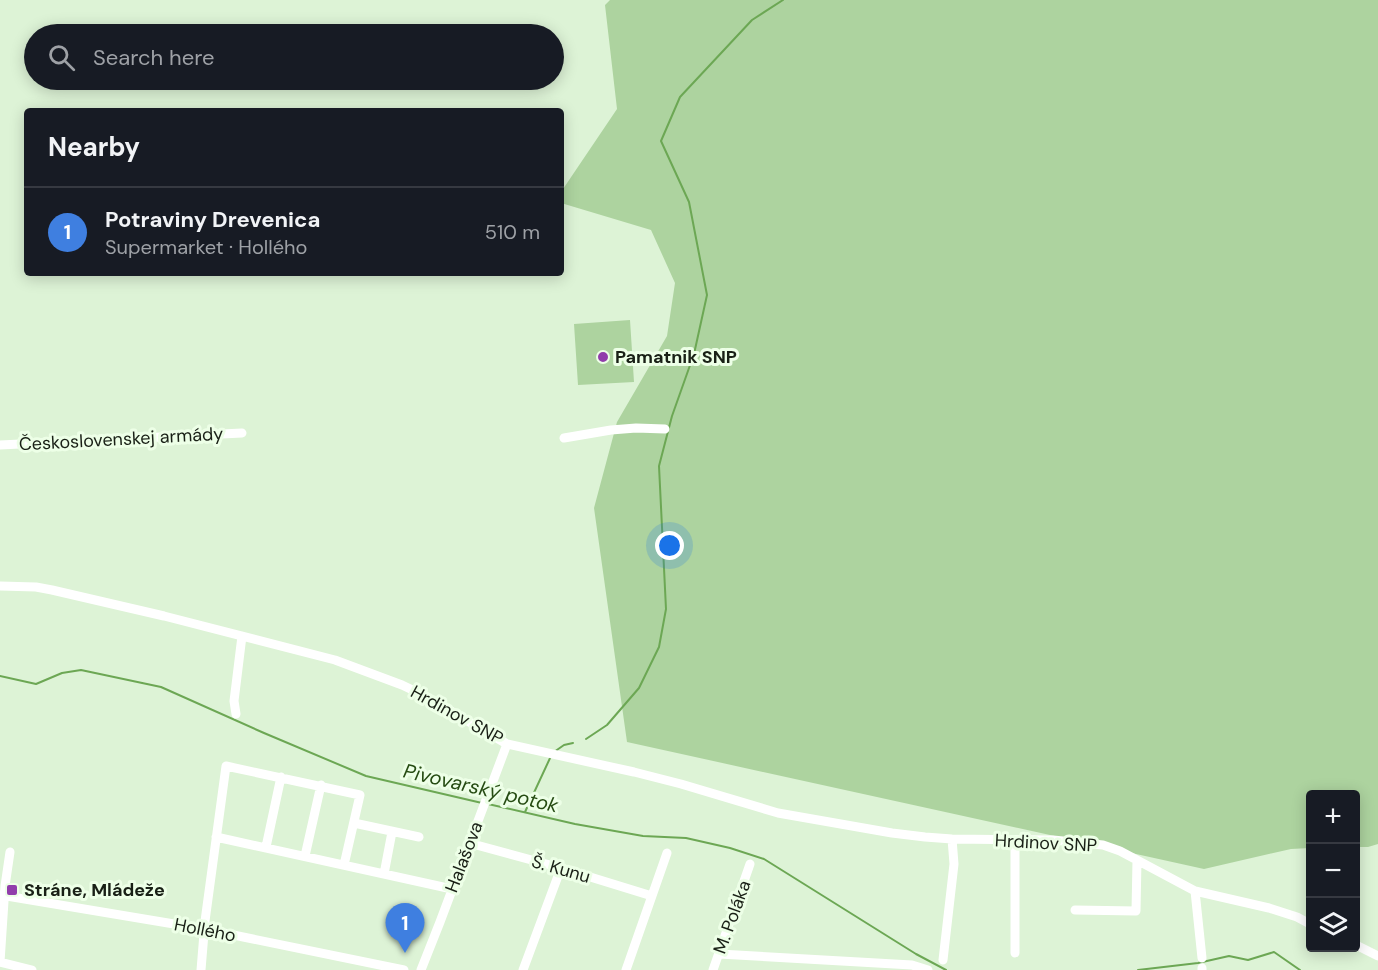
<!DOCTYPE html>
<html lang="en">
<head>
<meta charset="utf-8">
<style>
	:root { --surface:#171b24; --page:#242831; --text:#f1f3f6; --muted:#9ea1a6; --line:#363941; --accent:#1a73e8 }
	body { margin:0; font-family:"DM Sans",sans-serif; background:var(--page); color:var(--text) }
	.controls { position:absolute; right:18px; bottom:18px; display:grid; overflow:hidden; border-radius:6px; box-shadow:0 3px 15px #0003 }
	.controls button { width:54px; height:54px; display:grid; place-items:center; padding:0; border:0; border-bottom:2px solid var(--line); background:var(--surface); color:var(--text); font:30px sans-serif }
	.you { position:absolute; left:670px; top:546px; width:21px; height:21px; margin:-15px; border:4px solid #fff; border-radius:50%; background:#1a73e8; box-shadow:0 0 0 9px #1a73e833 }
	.badge { display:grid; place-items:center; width:39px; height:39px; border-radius:50%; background:var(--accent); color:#fff; font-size:20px; font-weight:700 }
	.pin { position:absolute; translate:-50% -50px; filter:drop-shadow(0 2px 3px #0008) }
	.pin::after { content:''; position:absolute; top:32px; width:21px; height:18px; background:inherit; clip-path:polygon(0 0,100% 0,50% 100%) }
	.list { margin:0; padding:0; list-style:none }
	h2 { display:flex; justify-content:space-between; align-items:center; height:78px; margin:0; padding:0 24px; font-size:26px }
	h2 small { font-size:20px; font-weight:400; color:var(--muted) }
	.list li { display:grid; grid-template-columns:39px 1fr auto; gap:18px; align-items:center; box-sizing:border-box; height:90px; padding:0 24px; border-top:2px solid var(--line) }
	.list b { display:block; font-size:22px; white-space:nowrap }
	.list p { margin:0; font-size:20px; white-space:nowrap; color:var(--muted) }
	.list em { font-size:20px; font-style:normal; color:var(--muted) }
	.icon { flex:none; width:33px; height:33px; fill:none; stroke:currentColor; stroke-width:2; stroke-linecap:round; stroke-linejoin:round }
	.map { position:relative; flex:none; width:1378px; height:970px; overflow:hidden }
	.search { position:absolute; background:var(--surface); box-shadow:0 3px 15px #0003; left:24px; top:24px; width:540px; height:66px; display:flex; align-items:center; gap:15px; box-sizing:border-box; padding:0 21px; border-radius:33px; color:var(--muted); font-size:22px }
	.panel { position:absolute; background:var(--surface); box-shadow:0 3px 15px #0003; left:24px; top:108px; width:540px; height:168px; border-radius:6px }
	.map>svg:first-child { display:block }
	.green { fill:#add39f }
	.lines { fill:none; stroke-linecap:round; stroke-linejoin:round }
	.stream { stroke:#6ca754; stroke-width:2 }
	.minor { stroke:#fff; stroke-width:9 }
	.poi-dot { fill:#913dab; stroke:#edffe7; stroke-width:2 }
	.labels { text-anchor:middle; stroke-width:6; stroke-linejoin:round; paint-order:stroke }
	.poi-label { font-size:18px; font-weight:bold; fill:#192016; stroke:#edffe7; text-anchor:start }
	.street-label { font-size:18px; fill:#192016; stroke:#edffe7 }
	.water-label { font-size:20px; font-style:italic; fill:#264c13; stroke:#edffe7 }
</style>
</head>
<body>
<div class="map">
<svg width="1378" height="970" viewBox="0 0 1378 970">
	<rect width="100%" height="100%" fill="#ddf3d6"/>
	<path class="green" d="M 610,0 L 1378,0 L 1378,844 L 1368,847 L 1356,847 L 1356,794 L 1310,794 L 1310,848 L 1291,849 L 1204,869 L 627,742 L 594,508 L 617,422 L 667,336 L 675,283 L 651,230 L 561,203 L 561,192 L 617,109 L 605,5 Z
		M 630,320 L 634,382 L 578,385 L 574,324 Z"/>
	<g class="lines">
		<path class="stream" d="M 0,676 L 36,684 L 62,673 L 81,670 L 161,687 L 264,733 L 366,776 L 482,803
			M 586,739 L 607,725 L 639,688 L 659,647 L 666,609 L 659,466 L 672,416 L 694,354 L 707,295 L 689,202 L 661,141 L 680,97 L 752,20 L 783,0
			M 554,752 L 564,745 L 573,743
			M 488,804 L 575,824 L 643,836 L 686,838 L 730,848 L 764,859 L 916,954 L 946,970
			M 525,812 L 551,756
			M 1138,970 L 1198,963 L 1229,956 L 1248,960 L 1274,952 L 1300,970"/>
		<path class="minor" d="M 564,438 L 611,430 L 636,428 L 665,429
			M 0,445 L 242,433
			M 0,586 L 36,587 L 52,590 L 164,616 L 335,660 L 402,685 L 425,696 L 507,744 L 634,772 L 681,784 L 778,813 L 892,833 L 925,837 L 952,839 L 1053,840 L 1103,845 L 1120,851 L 1195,891 L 1269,908 L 1297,917 L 1310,924
			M 236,714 L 234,701 L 242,636
			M 354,823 L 419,837
			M 216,837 L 452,889
			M 1015,840 L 1015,953
			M 469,843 L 561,868 L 652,896
			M 266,847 L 281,777
			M 305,856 L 321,785
			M 384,874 L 392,832
			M 1195,891 L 1202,958
			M 0,895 L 204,929 L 404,970
			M 1075,910 L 1136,911 L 1137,860
			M 1356,945 L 1378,956
			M 719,954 L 912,965 L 928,970
			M 943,960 L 954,864 L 952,839
			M 0,962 L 5,886 L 10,852
			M 0,962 L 32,970
			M 1202,968 L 1202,970
			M 201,970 L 205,921 L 226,766 L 360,795 L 344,865
			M 421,970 L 440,922 L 507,744
			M 523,970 L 561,868
			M 626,970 L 667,853
			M 713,970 L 750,864"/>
	</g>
	<g class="poi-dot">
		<circle cx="603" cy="357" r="6"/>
		<rect x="6" y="884" width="12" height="12" rx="3"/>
	</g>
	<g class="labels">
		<g class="poi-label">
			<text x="615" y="363">Pamatnik SNP</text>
			<text x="24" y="896">Stráne, Mládeže</text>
		</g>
		<g class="street-label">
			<text transform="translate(121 439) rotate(-3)" y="6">Československej armády</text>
			<text transform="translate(457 715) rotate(29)" y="6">Hrdinov SNP</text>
			<text transform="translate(1046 843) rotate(3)" y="6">Hrdinov SNP</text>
			<text transform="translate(464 857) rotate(-69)" y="6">Halašova</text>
			<text transform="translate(561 869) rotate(16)" y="6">Š. Kunu</text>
			<text transform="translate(732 917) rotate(-70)" y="6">M. Poláka</text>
			<text transform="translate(205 930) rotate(11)" y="6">Hollého</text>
		</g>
		<g class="water-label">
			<text transform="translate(481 788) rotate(13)" y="7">Pivovarský potok</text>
		</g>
	</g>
</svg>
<div class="controls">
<button>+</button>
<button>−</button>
<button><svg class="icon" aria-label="layers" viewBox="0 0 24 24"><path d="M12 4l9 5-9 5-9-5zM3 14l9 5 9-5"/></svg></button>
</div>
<div class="you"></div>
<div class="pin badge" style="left:405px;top:953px;background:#3f7fe0">1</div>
<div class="search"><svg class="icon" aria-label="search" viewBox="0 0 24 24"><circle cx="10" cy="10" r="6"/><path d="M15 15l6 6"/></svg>Search here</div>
<section class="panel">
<h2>Nearby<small></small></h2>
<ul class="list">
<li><span class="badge" style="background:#3f7fe0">1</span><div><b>Potraviny Drevenica</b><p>Supermarket · Hollého</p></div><em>510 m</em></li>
</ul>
</section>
</div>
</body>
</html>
